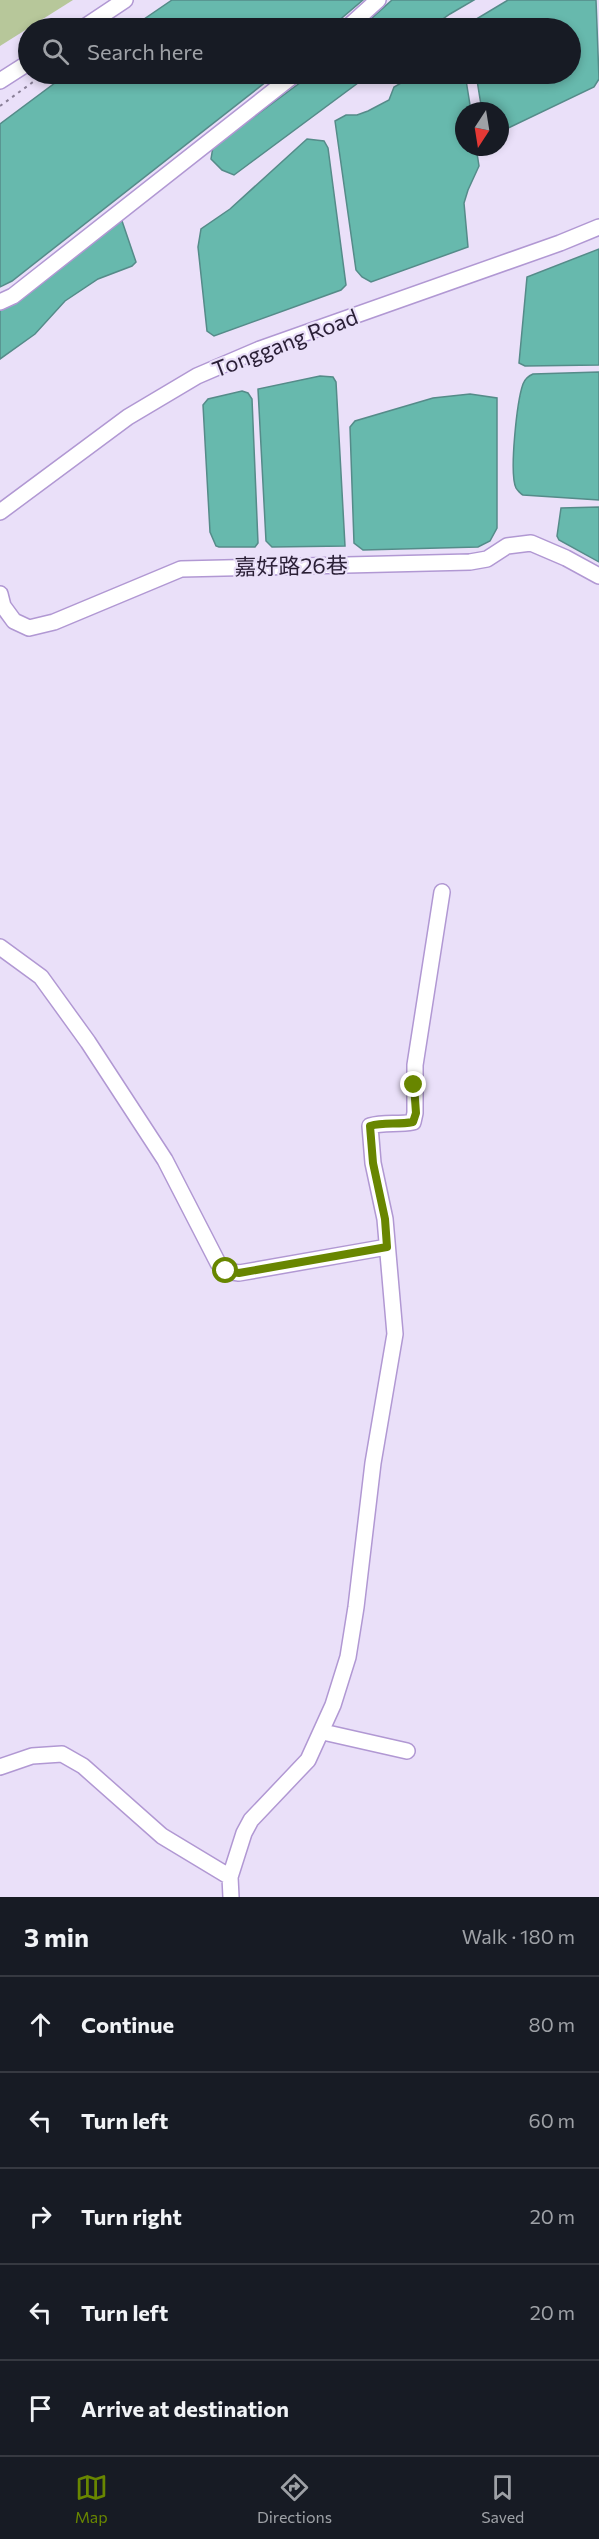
<!DOCTYPE html>
<html lang="en">
<head>
<meta charset="utf-8">
<style>
	:root { --surface:#171b24; --page:#20242c; --text:#f1f3f6; --muted:#9ea1a6; --line:#363941; --accent:#688600 }
	body { margin:0; font-family:Commissioner,"Noto Sans TC",sans-serif; background:var(--page); color:var(--text) }
	.compass { position:absolute; left:455px; top:102px; width:54px; height:54px; border-radius:50%; background:var(--surface); box-shadow:0 3px 9px #0003; rotate:192deg }
	.stop { position:absolute; width:18px; height:18px; margin:-14px; border:4px solid #688600; border-radius:50%; background:#fff }
	.stop.end { background:#688600; border-color:#fff; box-shadow:0 2px 6px #0008 }
	.list { margin:0; padding:0; list-style:none }
	h2 { display:flex; justify-content:space-between; align-items:center; height:78px; margin:0; padding:0 24px; font-size:26px }
	h2 small { font-size:20px; font-weight:400; color:var(--muted) }
	.list li { display:grid; grid-template-columns:39px 1fr auto; gap:18px; align-items:center; box-sizing:border-box; height:96px; padding:0 24px; border-top:2px solid var(--line) }
	.list b { display:block; font-size:22px; white-space:nowrap }
	.list em { font-size:20px; font-style:normal; color:var(--muted) }
	.icon { flex:none; width:33px; height:33px; fill:none; stroke:currentColor; stroke-width:2; stroke-linecap:round; stroke-linejoin:round }
	.map { position:relative; flex:none; width:599px; height:1897px; overflow:hidden }
	.search { position:absolute; background:var(--surface); box-shadow:0 3px 9px #0003; left:18px; right:18px; top:18px; height:66px; display:flex; align-items:center; gap:15px; box-sizing:border-box; padding:0 21px; border-radius:33px; color:var(--muted); font-size:22px }
	.sheet { height:558px; background:var(--surface) }
	nav { display:flex; justify-content:space-around; align-items:center; box-sizing:border-box; height:84px; border-top:2px solid var(--line); background:var(--surface); font-size:16px; color:var(--muted) }
	nav a { display:grid; justify-items:center; gap:3px }
	nav .on { color:var(--accent) }
	.map>svg:first-child { display:block }
	.green { fill:#b7c79a }
	.water { fill:#67b9ad; stroke:#558b89; stroke-width:1.5 }
	.lines { fill:none; stroke-linecap:round; stroke-linejoin:round }
	.minor-casing { stroke:#b198d3; stroke-width:18 }
	.path { stroke:#897f97; stroke-width:2; stroke-dasharray:3 4.5; stroke-linecap:butt }
	.minor { stroke:#fff; stroke-width:15 }
	.route { stroke:#688600; stroke-width:8 }
	.labels { text-anchor:middle; stroke-width:4.5; stroke-linejoin:round; paint-order:stroke }
	.street-label { font-size:22px; fill:#2a1f36; stroke:#eae0f9 }
</style>
</head>
<body>
<div class="map">
<svg width="599" height="1897" viewBox="0 0 599 1897">
	<rect width="100%" height="100%" fill="#eae0f9"/>
	<path class="green" d="M 0,0 L 73,0 L 0,46 Z"/>
	<path class="water" d="M 172,0 L 363,0 L 330,28 L 131,28 Z
		M 392,0 L 474,0 L 450,14 L 430,28 L 361,28 Z
		M 508,0 L 596,0 L 599,79 L 594,87 L 500,132 L 500,111 L 482,111 L 476,74 L 570,74 L 570,28 L 471,28 L 473,21 Z
		M 67,74 L 276,74 L 12,281 L 0,287 L 0,124 Z
		M 312,74 L 370,74 L 234,175 L 222,170 L 211,159 L 213,147 Z
		M 417,74 L 465,74 L 471,111 L 464,111 L 464,147 L 476,147 L 479,166 L 468,190 L 464,203 L 468,247 L 371,282 L 362,277 L 356,270 L 335,121 L 346,115 L 357,115 L 368,111 L 389,100 L 394,87 Z
		M 307,139 L 324,141 L 328,148 L 346,285 L 341,290 L 214,336 L 207,331 L 198,247 L 201,229 L 230,209 Z
		M 121,218 L 136,262 L 132,266 L 98,279 L 65,301 L 35,334 L 0,359 L 0,308 Z
		M 599,249 L 599,365 L 525,366 L 519,363 L 527,277 Z
		M 599,372 L 599,500 L 523,495 C 521,494 517,490 516,488 C 509,473 517,401 523,384 C 525,379 528,376 533,374 Z
		M 320,376 L 333,377 L 336,382 L 345,546 L 272,547 L 266,541 L 258,389 Z
		M 242,391 L 248,393 L 252,399 L 258,543 L 255,547 L 219,547 L 216,546 L 210,532 L 203,405 L 208,399 Z
		M 470,394 L 497,398 L 497,528 L 490,541 L 478,547 L 363,550 L 354,543 L 350,427 L 355,421 L 433,398 Z
		M 599,507 L 599,562 L 559,540 L 557,536 L 561,508 Z"/>
	<g class="lines">
		<g class="minor-casing">
			<path id="minor" d="M 83,28 L 125,0
				M 347,28 L 378,0
				M 0,81 L 28,63
				M 0,302 L 13,296 L 295,74
				M 0,512 L 128,417 L 197,376 L 260,349 L 560,243 L 599,227
				M 0,594 L 3,606 L 14,621 L 29,628 L 54,622 L 181,569 L 470,562 L 487,559 L 507,546 L 531,543 L 566,558 L 599,576
				M 0,947 L 41,977 L 88,1042 L 165,1160 L 218,1263 L 226,1271 L 239,1273 L 387,1247
				M 323,1732 L 407,1751
				M 0,1767 L 32,1756 L 62,1754 L 83,1766 L 162,1836 L 230,1877
				M 231,1897 L 230,1877 L 244,1833 L 251,1820 L 308,1760 L 333,1705 L 348,1657 L 356,1607 L 373,1463 L 395,1334 L 385,1219 L 373,1163 L 370,1126 C 384,1122 398,1125 413,1122 L 415,1113 L 415,1065 L 442,892"/>
		</g>
		<path class="path" d="M 0,106 L 44,74"/>
		<use href="#minor" class="minor"/>
	</g>
	<g class="lines">
		<path class="route" d="M 226,1271 L 239,1273 L 387,1247 L 385,1219 L 373,1163 L 370,1126 C 384,1122 398,1125 413,1122 L 416,1113 L 414,1085"/>
	</g>
	<g class="labels">
		<g class="street-label">
			<text transform="translate(285 343) rotate(-21)" y="8">Tonggang Road</text>
			<text transform="translate(291 566) rotate(-1)" y="8">嘉好路26巷</text>
		</g>
	</g>
</svg>
<svg class="compass" viewBox="-18 -18 36 36"><path d="M0-13l5 13h-10z" fill="#e53935"/><path d="M0 13l5-13h-10z" fill="#9ea1a6"/></svg>
<div class="stop" style="left:226px;top:1271px"></div>
<div class="stop end" style="left:414px;top:1085px"></div>
<div class="search"><svg class="icon" aria-label="search" viewBox="0 0 24 24"><circle cx="10" cy="10" r="6"/><path d="M15 15l6 6"/></svg>Search here</div>
</div>
<section class="sheet">
<h2>3 min<small>Walk · 180 m</small></h2>
<ul class="list">
<li><svg class="icon" aria-label="ahead" viewBox="0 0 24 24"><path d="M12 20V5M6 11l6-6 6 6"/></svg><div><b>Continue</b></div><em>80 m</em></li>
<li><svg class="icon" aria-label="left" viewBox="0 0 24 24"><path d="M17 20v-9H6M10 6l-5 5 5 5"/></svg><div><b>Turn left</b></div><em>60 m</em></li>
<li><svg class="icon" aria-label="right" viewBox="0 0 24 24"><path d="M7 20v-9h11M14 6l5 5-5 5"/></svg><div><b>Turn right</b></div><em>20 m</em></li>
<li><svg class="icon" aria-label="left" viewBox="0 0 24 24"><path d="M17 20v-9H6M10 6l-5 5 5 5"/></svg><div><b>Turn left</b></div><em>20 m</em></li>
<li><svg class="icon" aria-label="arrive" viewBox="0 0 24 24"><path d="M6 21V4h12l-3 4 3 4H6"/></svg><div><b>Arrive at destination</b></div></li>
</ul>
</section>
<nav>
<a class="on"><svg class="icon" aria-label="map" viewBox="0 0 24 24"><path d="M3 6l6-2 6 2 6-2v14l-6 2-6-2-6 2zM9 4v14M15 6v14"/></svg>Map</a>
<a><svg class="icon" aria-label="directions" viewBox="0 0 24 24"><path d="M12 3l9 9-9 9-9-9zM9 14v-3h6M13 9l2 2-2 2"/></svg>Directions</a>
<a><svg class="icon" aria-label="saved" viewBox="0 0 24 24"><path d="M7 4h10v16l-5-4-5 4z"/></svg>Saved</a>
</nav>
</body>
</html>
